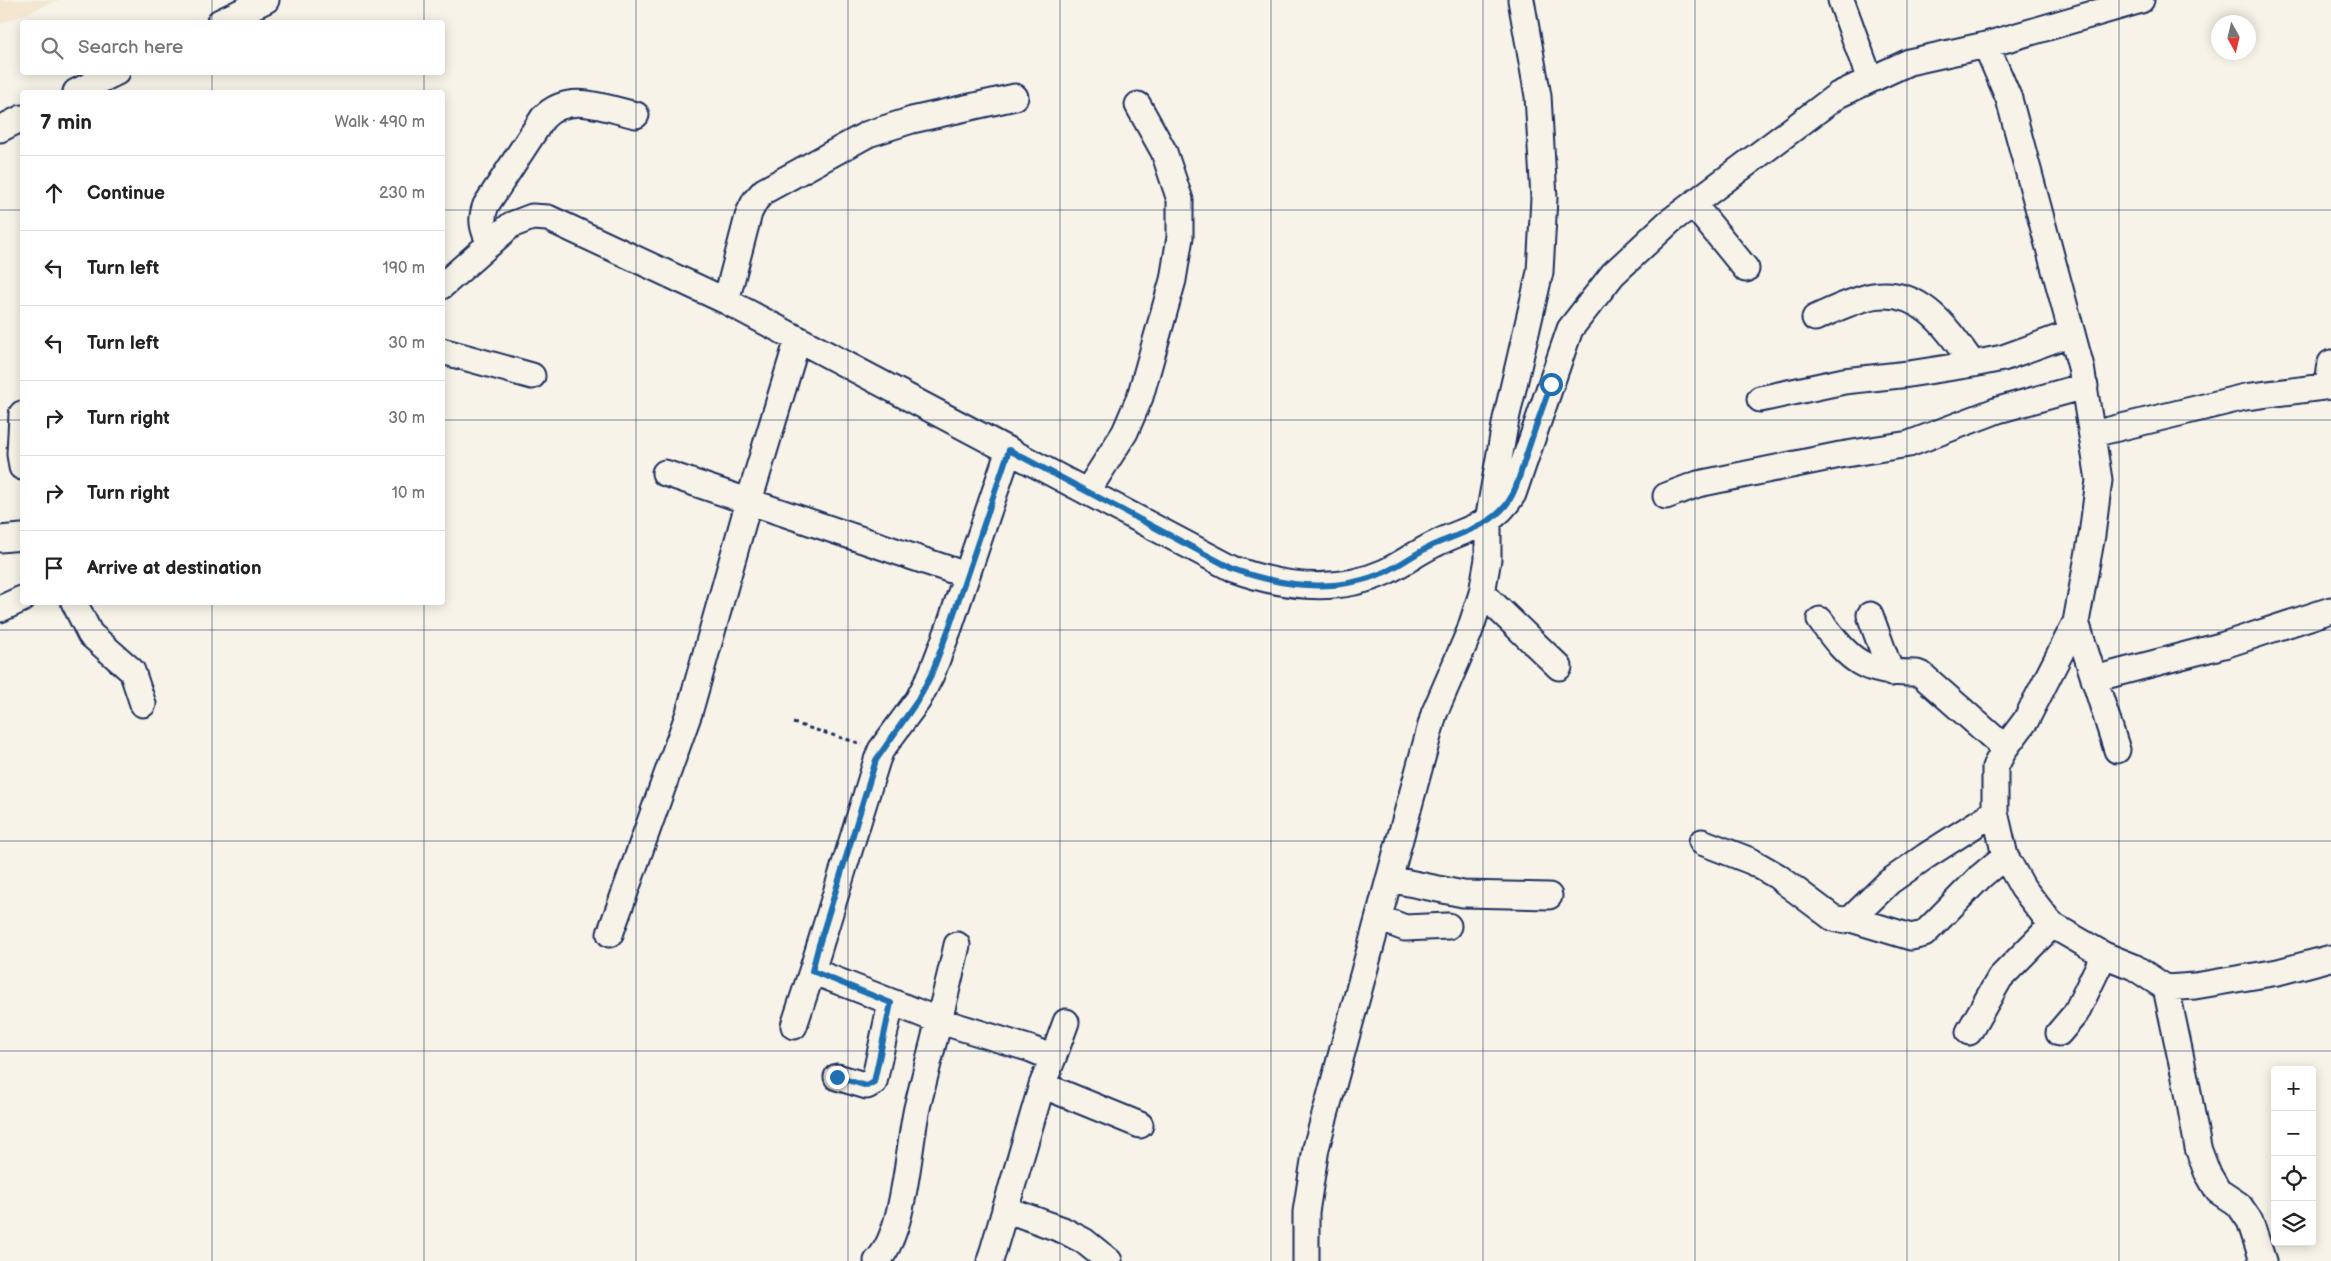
<!DOCTYPE html>
<html lang="en">
<head>
<meta charset="utf-8">
<style>
	:root { --surface:#fff; --page:#f2f2f2; --text:#222; --muted:#767676; --line:#e0e0e0 }
	body { margin:0; font-family:"Balsamiq Sans",sans-serif; background:var(--page); color:var(--text) }
	.controls { position:absolute; right:15px; bottom:15px; display:grid; overflow:hidden; border-radius:5px; box-shadow:0 2px 12px #0003 }
	.controls button { width:45px; height:45px; display:grid; place-items:center; padding:0; border:0; border-bottom:1px solid var(--line); background:var(--surface); color:var(--text); font:25px sans-serif }
	.compass { position:absolute; left:2211px; top:15px; width:45px; height:45px; border-radius:50%; background:var(--surface); box-shadow:0 2px 12px #0003; rotate:172deg }
	.stop { position:absolute; width:15px; height:15px; margin:-11px; border:4px solid #1f6fb2; border-radius:50%; background:#fff }
	.stop.end { background:#1f6fb2; border-color:#fff; box-shadow:0 1px 5px #0008 }
	.list { margin:0; padding:0; list-style:none }
	h2 { display:flex; justify-content:space-between; align-items:center; height:65px; margin:0; padding:0 20px; font-size:21px }
	h2 small { font-size:16px; font-weight:400; color:var(--muted) }
	.list li { display:grid; grid-template-columns:32px 1fr auto; gap:15px; align-items:center; box-sizing:border-box; height:75px; padding:0 20px; border-top:1px solid var(--line) }
	.list b { display:block; font-size:19px; white-space:nowrap }
	.list em { font-size:16px; font-style:normal; color:var(--muted) }
	.icon { flex:none; width:28px; height:28px; fill:none; stroke:currentColor; stroke-width:2; stroke-linecap:round; stroke-linejoin:round }
	.map { position:relative; flex:none; width:2331px; height:1261px; overflow:hidden }
	.search { position:absolute; background:var(--surface); box-shadow:0 2px 12px #0003; left:20px; top:20px; width:425px; height:55px; display:flex; align-items:center; gap:12px; box-sizing:border-box; padding:0 18px; border-radius:5px; color:var(--muted); font-size:19px }
	.panel { position:absolute; background:var(--surface); box-shadow:0 2px 12px #0003; left:20px; top:90px; width:425px; height:515px; border-radius:5px }
	.map>svg:first-child { display:block }
	.built { fill:#f3e7d2 }
	.lines { fill:none; stroke-linecap:round; stroke-linejoin:round }
	.minor-casing { stroke:#1b2f5e; stroke-width:29 }
	.path { stroke:#1b2f5e; stroke-width:3; stroke-dasharray:4 4; stroke-linecap:butt }
	.minor { stroke:#f7f3e8; stroke-width:25 }
	.route { stroke:#1f6fb2; stroke-width:6 }
	.grid { fill:none; stroke:#1b2f5e; stroke-width:1; stroke-opacity:0.55 }
</style>
</head>
<body>
<div class="map">
<svg width="2331" height="1261" viewBox="0 0 2331 1261">
	<rect width="100%" height="100%" fill="#f7f3e8"/>
	<filter id="ink" filterUnits="userSpaceOnUse"><feTurbulence type="fractalNoise" baseFrequency=".02" numOctaves="2"/><feDisplacementMap in="SourceGraphic" scale="10" xChannelSelector="R" yChannelSelector="G"/><feConvolveMatrix kernelMatrix="1 2 1 2 8 2 1 2 1" color-interpolation-filters="sRGB"/></filter>
	<g filter="url(#ink)">
		<path class="built" d="M 0,0 L 59,0 L 0,24 Z"/>
		<g class="lines">
			<g class="minor-casing">
				<path id="minor" d="M 1841,0 L 1870,80
					M 220,22 L 266,0
					M 1986,45 L 2009,99 L 2081,367 L 2099,480 L 2092,535 L 2076,622 L 2026,720 L 2005,748 L 1995,767 L 1995,812 L 2005,856 L 2023,888 L 2052,925 L 2104,955 L 2134,967 L 2166,988 L 2195,986 L 2278,972 L 2331,958
					M 76,92 L 117,72
					M 0,129 L 22,118
					M 1693,204 L 1746,269
					M 490,244 C 483,229 480,220 486,205 L 543,118 C 569,91 603,108 636,115
					M 442,286 L 511,225 L 532,217 L 548,218 L 726,301 L 1233,569 C 1283,587 1336,594 1385,572 C 1402,564 1418,552 1435,544 C 1466,528 1493,527 1513,494 L 1570,329 L 1613,274 L 1669,222 L 1838,95 L 1870,80 L 1909,62 L 1986,45 L 2141,0
					M 726,301 L 749,213 L 755,201 L 764,191 L 868,134 L 912,120 L 1015,97
					M 1815,318 C 1833,310 1853,300 1873,296 C 1922,288 1948,330 1973,364
					M 442,351 L 532,376
					M 2328,386 L 2331,363
					M 1760,399 L 1844,381 L 1909,374 L 1973,364 L 2003,358 L 2072,333
					M 22,414 L 20,454 L 22,467
					M 2093,434 L 2245,397 L 2331,386
					M 665,473 L 966,575
					M 1087,492 L 1125,432 L 1140,397 L 1173,280 L 1180,237 L 1180,200 L 1164,152 L 1138,105
					M 1666,496 L 1698,484 L 1840,455 L 1909,444 L 1998,410 L 2085,386
					M 0,539 L 22,537
					M 1482,593 L 1559,667
					M 74,602 L 90,634 L 132,671 L 143,704
					M 0,609 L 22,599
					M 1870,615 L 1891,673
					M 1820,620 C 1851,662 1862,673 1917,673 L 1922,675 L 2005,748
					M 2076,622 L 2117,750
					M 2094,679 L 2224,645 L 2331,610
					M 1702,842 L 1751,861 L 1777,876 L 1833,918 L 1842,920 L 1851,919 L 1911,937 L 1924,934 L 1980,877 L 2005,856
					M 1389,879 L 1463,894 L 1549,896
					M 1379,918 L 1405,928 L 1448,926
					M 1851,919 L 1889,882 L 1926,856 L 1995,812
					M 610,934 L 689,713 L 749,501 L 798,339
					M 2166,988 L 2187,1087 L 2198,1148 L 2207,1172 L 2218,1191 L 2239,1205 L 2250,1221 L 2263,1261
					M 794,1026 L 812,971
					M 1969,1032 L 2000,978 L 2052,925
					M 2059,1033 L 2076,1013 L 2104,955
					M 1053,1058 L 1066,1022
					M 837,1077 L 867,1086 L 874,1082 L 891,1003
					M 1042,1085 L 1140,1125
					M 1005,1209 L 1063,1230 L 1084,1241 L 1109,1261
					M 877,1261 C 905,1233 908,1148 917,1108 C 930,1054 945,1000 957,945
					M 990,1261 L 1042,1085 L 1053,1058 L 1031,1049 L 940,1021 L 812,971 L 877,760 L 881,750 L 918,700 L 931,675 L 949,628 L 1009,450
					M 1306,1261 L 1306,1212 L 1316,1148 L 1434,714 L 1469,633 L 1482,593 L 1488,559 L 1488,521 L 1506,419 L 1540,272 L 1544,198 L 1538,96 L 1521,0"/>
			</g>
			<path class="path" d="M 793,723 L 862,744"/>
			<use href="#minor" class="minor"/>
		</g>
	</g>
	<g class="lines" filter="url(#ink)">
		<path class="route" d="M 837,1077 L 867,1086 L 874,1082 L 891,1003 L 812,971 L 818,948 L 876,760 L 918,700 L 931,675 L 949,628 L 1009,450 L 1233,569 C 1283,587 1335,594 1385,572 C 1403,564 1419,550 1438,543 C 1461,533 1490,526 1506,505 C 1516,492 1520,474 1525,459 C 1533,434 1542,409 1551,384"/>
	</g>
	<path class="grid" d="M 212,0 L 212,22M 424,0 L 424,22M 636,0 L 636,1261M 848,0 L 848,1261M 1060,0 L 1060,1261M 1271,0 L 1271,1261M 1483,0 L 1483,1261M 1695,0 L 1695,1261M 1907,0 L 1907,1261M 2119,0 L 2119,1261M 212,72 L 212,92M 424,72 L 424,92M 0,210 L 22,210M 442,210 L 2331,210M 0,420 L 22,420M 442,420 L 2331,420M 212,602 L 212,1261M 424,602 L 424,1261M 0,630 L 2331,630M 0,841 L 2331,841M 0,1051 L 2331,1051"/>
</svg>
<div class="controls">
<button>+</button>
<button>−</button>
<button><svg class="icon" aria-label="locate" viewBox="0 0 24 24"><circle cx="12" cy="12" r="6"/><path d="M12 2v4M12 18v4M2 12h4M18 12h4"/></svg></button>
<button><svg class="icon" aria-label="layers" viewBox="0 0 24 24"><path d="M12 4l9 5-9 5-9-5zM3 14l9 5 9-5"/></svg></button>
</div>
<svg class="compass" viewBox="-18 -18 36 36"><path d="M0-13l5 13h-10z" fill="#e53935"/><path d="M0 13l5-13h-10z" fill="#767676"/></svg>
<div class="stop" style="left:1551px;top:384px"></div>
<div class="stop end" style="left:837px;top:1077px"></div>
<div class="search"><svg class="icon" aria-label="search" viewBox="0 0 24 24"><circle cx="10" cy="10" r="6"/><path d="M15 15l6 6"/></svg>Search here</div>
<section class="panel">
<h2>7 min<small>Walk · 490 m</small></h2>
<ul class="list">
<li><svg class="icon" aria-label="ahead" viewBox="0 0 24 24"><path d="M12 20V5M6 11l6-6 6 6"/></svg><div><b>Continue</b></div><em>230 m</em></li>
<li><svg class="icon" aria-label="left" viewBox="0 0 24 24"><path d="M17 20v-9H6M10 6l-5 5 5 5"/></svg><div><b>Turn left</b></div><em>190 m</em></li>
<li><svg class="icon" aria-label="left" viewBox="0 0 24 24"><path d="M17 20v-9H6M10 6l-5 5 5 5"/></svg><div><b>Turn left</b></div><em>30 m</em></li>
<li><svg class="icon" aria-label="right" viewBox="0 0 24 24"><path d="M7 20v-9h11M14 6l5 5-5 5"/></svg><div><b>Turn right</b></div><em>30 m</em></li>
<li><svg class="icon" aria-label="right" viewBox="0 0 24 24"><path d="M7 20v-9h11M14 6l5 5-5 5"/></svg><div><b>Turn right</b></div><em>10 m</em></li>
<li><svg class="icon" aria-label="arrive" viewBox="0 0 24 24"><path d="M6 21V4h12l-3 4 3 4H6"/></svg><div><b>Arrive at destination</b></div></li>
</ul>
</section>
</div>
</body>
</html>
